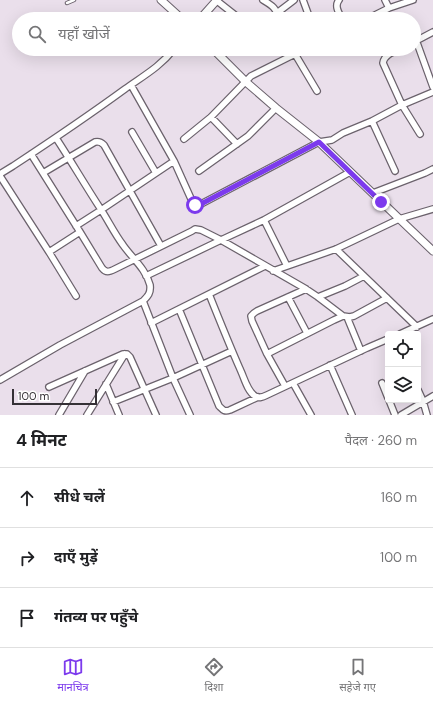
<!DOCTYPE html>
<html lang="hi">
<head>
<meta charset="utf-8">
<style>
	:root { --surface:#fff; --page:#f2f2f2; --text:#202124; --muted:#757577; --line:#e0e0e0; --accent:#7c3aed }
	body { margin:0; font-family:"DM Sans","Noto Sans Devanagari",sans-serif; background:var(--page); color:var(--text) }
	.controls { position:absolute; right:12px; bottom:12px; display:grid; overflow:hidden; border-radius:4px; box-shadow:0 4px 16px #0002 }
	.controls button { width:36px; height:36px; display:grid; place-items:center; padding:0; border:0; border-bottom:1px solid var(--line); background:var(--surface); color:var(--text); font:20px sans-serif }
	.scale { position:absolute; left:12px; bottom:10px; width:85px; box-sizing:border-box; padding-left:4px; border:2px solid #353136; border-top:0; font-size:11px; line-height:14px; white-space:nowrap; color:#353136; -webkit-text-stroke:3px #fff; paint-order:stroke }
	.stop { position:absolute; width:12px; height:12px; margin:-9px; border:3px solid #7c3aed; border-radius:50%; background:#fff }
	.stop.end { background:#7c3aed; border-color:#fff; box-shadow:0 1px 4px #0008 }
	.list { margin:0; padding:0; list-style:none }
	h2 { display:flex; justify-content:space-between; align-items:center; height:52px; margin:0; padding:0 16px; font-size:17px }
	h2 small { font-size:13px; font-weight:400; color:var(--muted) }
	.list li { display:grid; grid-template-columns:26px 1fr auto; gap:12px; align-items:center; box-sizing:border-box; height:60px; padding:0 16px; border-top:1px solid var(--line) }
	.list b { display:block; font-size:15px; white-space:nowrap }
	.list em { font-size:13px; font-style:normal; color:var(--muted) }
	.icon { flex:none; width:22px; height:22px; fill:none; stroke:currentColor; stroke-width:2; stroke-linecap:round; stroke-linejoin:round }
	.map { position:relative; flex:none; width:433px; height:415px; overflow:hidden }
	.search { position:absolute; background:var(--surface); box-shadow:0 4px 16px #0002; left:12px; right:12px; top:12px; height:44px; display:flex; align-items:center; gap:10px; box-sizing:border-box; padding:0 14px; border-radius:22px; color:var(--muted); font-size:15px }
	.sheet { height:232px; background:var(--surface) }
	nav { display:flex; justify-content:space-around; align-items:center; box-sizing:border-box; height:56px; border-top:1px solid var(--line); background:var(--surface); font-size:11px; color:var(--muted) }
	nav a { display:grid; justify-items:center; gap:2px }
	nav .on { color:var(--accent) }
	.map>svg:first-child { display:block }
	.lines { fill:none; stroke-linecap:round; stroke-linejoin:round }
	.service-casing { stroke:#6b626c; stroke-width:4.5 }
	.minor-casing { stroke:#6b626c; stroke-width:8 }
	.tertiary-casing { stroke:#6b626c; stroke-width:9 }
	.service { stroke:#fff; stroke-width:2.5 }
	.minor { stroke:#fff; stroke-width:5.5 }
	.tertiary { stroke:#fff; stroke-width:7 }
	.route { stroke:#7c3aed; stroke-width:5 }
</style>
</head>
<body>
<div class="map">
<svg width="433" height="415" viewBox="0 0 433 415">
	<rect width="100%" height="100%" fill="#eadfeb"/>
	<g class="lines">
		<g class="service-casing">
			<path id="service" d="M 67,3 L 74,0"/>
		</g>
		<g class="minor-casing">
			<path id="minor" d="M 216,0 L 240,19
				M 263,0 C 273,6 276,8 279,19
				M 303,0 L 310,19
				M 339,0 C 334,6 339,13 342,19
				M 385,0 L 389,8
				M 277,13 L 294,0
				M 367,19 L 389,8 L 413,0
				M 416,40 L 433,87
				M 414,42 L 433,32
				M 292,49 L 317,91
				M 400,49 C 393,52 384,55 383,63 L 402,105 L 420,134
				M 131,85 L 174,161 L 192,201 L 193,204 L 196,205 L 201,204 L 319,142 L 332,140 L 343,133 L 372,121 L 402,105 L 433,92
				M 211,117 L 237,144
				M 372,121 L 395,171
				M 132,132 L 156,173
				M 184,139 L 211,117 L 251,76 L 305,49
				M 31,154 L 80,232 L 102,268 C 106,273 109,272 115,269 L 192,231 L 195,229 L 201,230 L 221,240 L 306,289 L 318,297 L 343,316
				M 199,171 L 248,136 L 276,108
				M 43,173 L 95,142 C 99,141 101,142 104,145 L 161,246
				M 0,174 L 13,166 C 51,141 88,116 125,89 C 143,76 160,67 174,49
				M 0,176 L 49,252 L 76,296
				M 373,193 L 425,173 L 433,169
				M 264,220 L 287,266
				M 76,226 L 101,210 L 174,161
				M 336,249 L 417,327
				M 49,252 L 80,232
				M 273,271 L 336,249 L 399,219 L 433,209
				M 146,276 L 221,240 L 264,220 L 350,172
				M 209,294 C 219,319 229,344 240,369 C 244,377 247,391 255,396 C 259,399 263,397 267,395 L 367,348 L 388,339
				M 288,297 L 307,333
				M 318,297 L 345,286 L 364,276
				M 143,301 L 173,378 L 190,415
				M 179,309 L 219,406 C 223,410 224,412 230,410 L 258,397
				M 347,317 L 361,351
				M 151,323 L 265,266
				M 400,334 L 433,319
				M 267,354 L 334,320 L 343,316 L 350,317 L 354,316 L 387,298
				M 330,365 L 352,415
				M 0,380 L 60,345 L 143,301 C 148,296 151,293 150,285 C 146,269 132,258 123,245 C 114,233 108,220 100,208 C 85,185 71,161 56,138
				M 293,383 L 311,415
				M 382,383 L 388,398
				M 106,384 L 119,415
				M 285,386 L 267,354 L 252,321 L 251,316 L 254,313 L 257,311 L 306,289
				M 49,387 L 123,354 L 127,354 L 130,357 L 156,415
				M 418,390 L 423,401 L 427,415
				M 389,400 L 395,415
				M 113,402 L 173,378 L 232,351
				M 59,415 L 85,371
				M 87,415 L 125,354
				M 401,415 L 433,396"/>
		</g>
		<g class="tertiary-casing">
			<path id="tertiary" d="M 161,0 L 182,19
				M 200,19 L 217,0
				M 213,49 L 246,82 L 276,108 L 319,142 L 433,251"/>
		</g>
		<use href="#service" class="service"/>
		<use href="#minor" class="minor"/>
		<use href="#tertiary" class="tertiary"/>
	</g>
	<g class="lines">
		<path class="route" d="M 195,205 L 201,204 L 319,142 L 381,202"/>
	</g>
</svg>
<div class="controls">
<button><svg class="icon" aria-label="locate" viewBox="0 0 24 24"><circle cx="12" cy="12" r="6"/><path d="M12 2v4M12 18v4M2 12h4M18 12h4"/></svg></button>
<button><svg class="icon" aria-label="layers" viewBox="0 0 24 24"><path d="M12 4l9 5-9 5-9-5zM3 14l9 5 9-5"/></svg></button>
</div>
<div class="scale">100 m</div>
<div class="stop" style="left:195px;top:205px"></div>
<div class="stop end" style="left:381px;top:202px"></div>
<div class="search"><svg class="icon" aria-label="search" viewBox="0 0 24 24"><circle cx="10" cy="10" r="6"/><path d="M15 15l6 6"/></svg>यहाँ खोजें</div>
</div>
<section class="sheet">
<h2>4 मिनट<small>पैदल · 260 m</small></h2>
<ul class="list">
<li><svg class="icon" aria-label="ahead" viewBox="0 0 24 24"><path d="M12 20V5M6 11l6-6 6 6"/></svg><div><b>सीधे चलें</b></div><em>160 m</em></li>
<li><svg class="icon" aria-label="right" viewBox="0 0 24 24"><path d="M7 20v-9h11M14 6l5 5-5 5"/></svg><div><b>दाएँ मुड़ें</b></div><em>100 m</em></li>
<li><svg class="icon" aria-label="arrive" viewBox="0 0 24 24"><path d="M6 21V4h12l-3 4 3 4H6"/></svg><div><b>गंतव्य पर पहुँचे</b></div></li>
</ul>
</section>
<nav>
<a class="on"><svg class="icon" aria-label="map" viewBox="0 0 24 24"><path d="M3 6l6-2 6 2 6-2v14l-6 2-6-2-6 2zM9 4v14M15 6v14"/></svg>मानचित्र</a>
<a><svg class="icon" aria-label="directions" viewBox="0 0 24 24"><path d="M12 3l9 9-9 9-9-9zM9 14v-3h6M13 9l2 2-2 2"/></svg>दिशा</a>
<a><svg class="icon" aria-label="saved" viewBox="0 0 24 24"><path d="M7 4h10v16l-5-4-5 4z"/></svg>सहेजे गए</a>
</nav>
</body>
</html>
